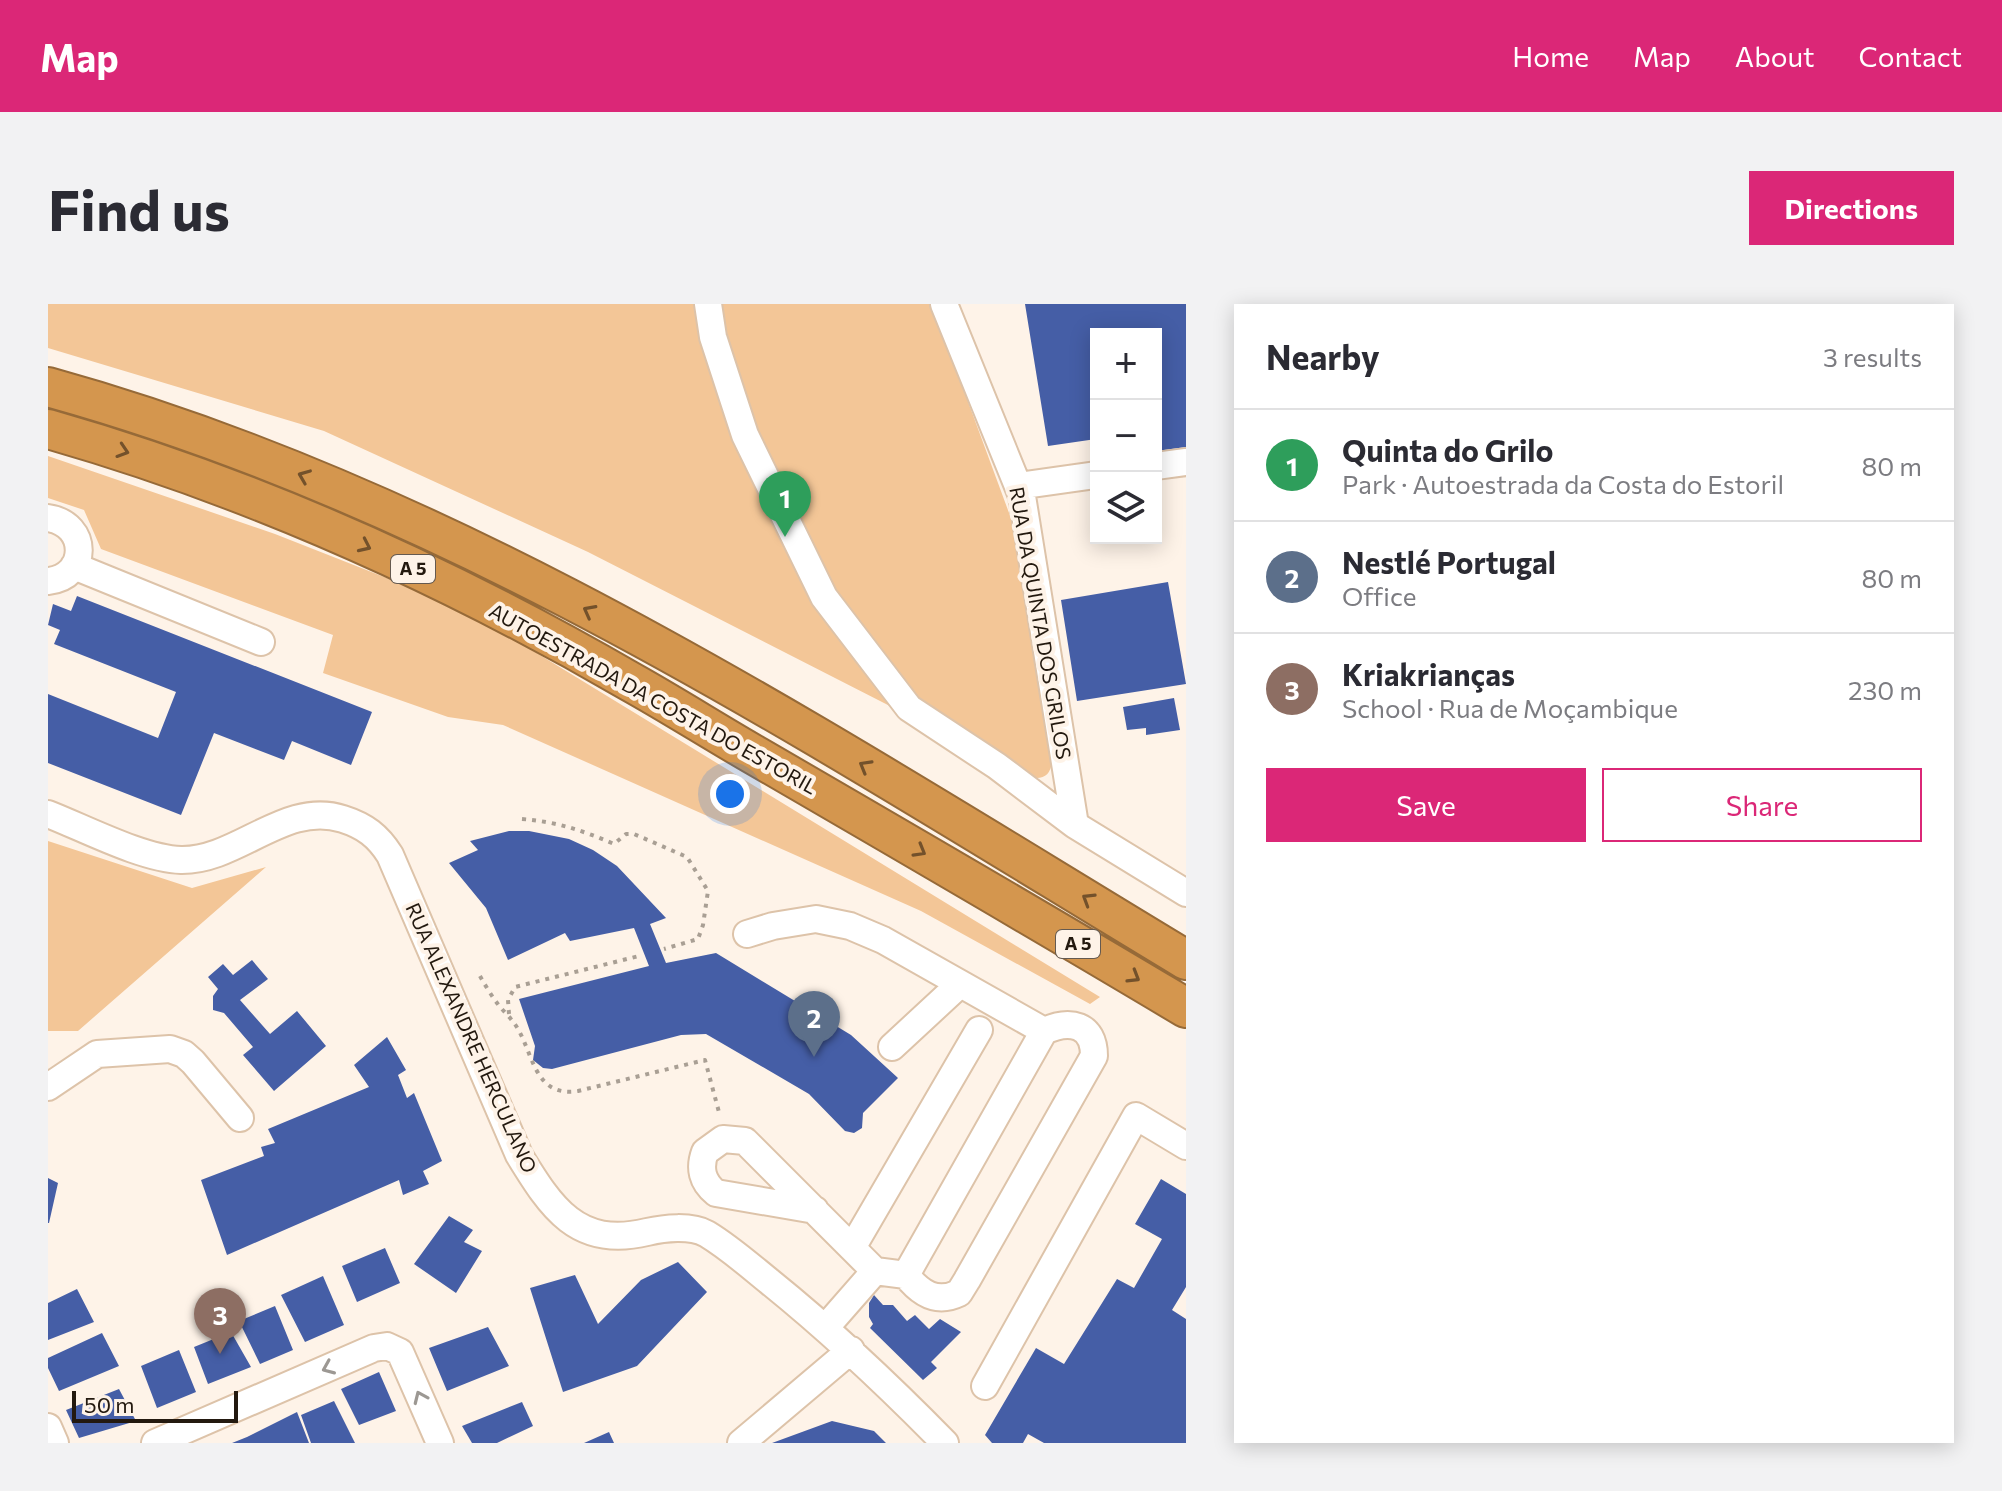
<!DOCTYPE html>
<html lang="en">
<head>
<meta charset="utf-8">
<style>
	:root { --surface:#fff; --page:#f2f2f3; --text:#2b2b33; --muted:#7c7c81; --line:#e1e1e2; --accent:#db2777 }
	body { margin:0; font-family:Commissioner,sans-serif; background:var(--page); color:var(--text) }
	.controls { position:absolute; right:24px; top:24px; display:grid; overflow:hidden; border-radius:0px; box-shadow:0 4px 20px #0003 }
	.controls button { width:72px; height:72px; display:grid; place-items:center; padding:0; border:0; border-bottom:2px solid var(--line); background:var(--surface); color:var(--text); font:40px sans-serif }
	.scale { position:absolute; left:24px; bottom:20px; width:166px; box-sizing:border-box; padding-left:8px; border:4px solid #23190f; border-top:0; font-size:22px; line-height:28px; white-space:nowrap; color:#23190f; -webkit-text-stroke:6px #fef3e8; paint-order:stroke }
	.you { position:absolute; left:682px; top:490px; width:28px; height:28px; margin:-20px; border:6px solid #fff; border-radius:50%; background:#1a73e8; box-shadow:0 0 0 12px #1a73e833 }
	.badge { display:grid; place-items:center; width:52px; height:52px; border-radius:50%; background:var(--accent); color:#fff; font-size:26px; font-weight:700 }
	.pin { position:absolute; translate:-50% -66px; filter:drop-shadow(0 2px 4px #0008) }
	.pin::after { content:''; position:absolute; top:42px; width:28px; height:24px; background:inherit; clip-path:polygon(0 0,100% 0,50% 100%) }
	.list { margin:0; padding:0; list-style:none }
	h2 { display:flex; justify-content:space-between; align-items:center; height:104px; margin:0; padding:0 32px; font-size:34px }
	h2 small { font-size:26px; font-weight:400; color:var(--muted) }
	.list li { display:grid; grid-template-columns:52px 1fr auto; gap:24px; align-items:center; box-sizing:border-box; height:112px; padding:0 32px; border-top:2px solid var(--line) }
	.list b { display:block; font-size:30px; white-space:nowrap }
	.list p { margin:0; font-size:26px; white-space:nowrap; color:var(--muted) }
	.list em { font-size:26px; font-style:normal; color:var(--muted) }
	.actions { display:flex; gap:16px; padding:24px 32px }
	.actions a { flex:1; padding:18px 0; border:2px solid var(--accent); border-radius:0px; text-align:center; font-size:28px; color:var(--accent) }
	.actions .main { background:var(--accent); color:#fff }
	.icon { flex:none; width:44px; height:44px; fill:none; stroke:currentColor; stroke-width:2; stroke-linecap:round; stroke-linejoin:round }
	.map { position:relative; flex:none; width:1138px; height:1139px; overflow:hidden; border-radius:0px }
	header { display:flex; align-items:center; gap:48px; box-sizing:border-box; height:112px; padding:0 40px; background:var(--accent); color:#fff }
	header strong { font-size:38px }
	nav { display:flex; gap:44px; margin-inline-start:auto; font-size:28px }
	.intro { display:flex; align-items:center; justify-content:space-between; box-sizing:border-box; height:192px; padding:0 48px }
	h1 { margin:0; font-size:56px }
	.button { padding:20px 36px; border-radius:0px; background:var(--accent); color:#fff; font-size:28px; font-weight:700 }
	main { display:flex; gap:48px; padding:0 48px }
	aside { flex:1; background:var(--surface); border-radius:0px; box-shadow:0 4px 20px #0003 }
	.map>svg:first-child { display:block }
	.green { fill:#f3c697 }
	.building { fill:#455ea6 }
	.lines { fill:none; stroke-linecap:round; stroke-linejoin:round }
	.minor-casing { stroke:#ddc3a9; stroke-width:30 }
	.highway-casing { stroke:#966a38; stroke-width:42 }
	.path { stroke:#a99f94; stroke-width:4; stroke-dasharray:4 6; stroke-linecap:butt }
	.minor { stroke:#fff; stroke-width:26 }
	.highway { stroke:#d4964e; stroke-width:38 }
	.oneway { stroke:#73512b }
	.oneway2 { stroke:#9c9893 }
	.labels { text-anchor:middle; stroke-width:8; stroke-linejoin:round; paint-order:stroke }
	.shield { fill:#fef3e8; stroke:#655a50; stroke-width:2 }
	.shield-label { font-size:18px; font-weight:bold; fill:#23190f }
	.street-label { font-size:20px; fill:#23190f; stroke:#fef3e8 }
</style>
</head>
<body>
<header>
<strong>Map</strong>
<nav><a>Home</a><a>Map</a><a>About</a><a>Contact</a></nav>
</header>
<div class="intro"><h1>Find us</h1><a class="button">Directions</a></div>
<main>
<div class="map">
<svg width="1138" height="1139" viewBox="0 0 1138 1139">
	<rect width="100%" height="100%" fill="#fef3e8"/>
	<path class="green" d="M 0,0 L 884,0 L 964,217 L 1004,458 C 1002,472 995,476 981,473 L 540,248 L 276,127 L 0,44 Z
		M 0,152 L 227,230 L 415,304 L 1052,693 L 1042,700 L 873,607 L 455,421 L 400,413 L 275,369 L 285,331 L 53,245 L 36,206 L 0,194 Z
		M 0,537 L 144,584 L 218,563 L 30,727 L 0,727 Z"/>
	<path class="building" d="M 977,0 L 1138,0 L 1138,143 L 1108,147 L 1108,30 L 1048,30 L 1048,135 L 1000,142 Z
		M 1120,278 L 1138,380 L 1029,397 L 1013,296 Z
		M 29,292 L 324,408 L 303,461 L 244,437 L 236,456 L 166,429 L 133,511 L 0,459 L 0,390 L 110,434 L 128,388 L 6,340 L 12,326 L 0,321 L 5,300 L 23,307 Z
		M 1126,394 L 1132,426 L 1098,431 L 1098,424 L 1079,426 L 1075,403 Z
		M 461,527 L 481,527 L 521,535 L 545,546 L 569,562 L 618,614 L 602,620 L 618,659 L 668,649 L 803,731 L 850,774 L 815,809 L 814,824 L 806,829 L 797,827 L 761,790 L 658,730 L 633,731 L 504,765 L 495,764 L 485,756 L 487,742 L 471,695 L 601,662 L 586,624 L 522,637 L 517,629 L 460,656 L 438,604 L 401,559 L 430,546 L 422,537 Z
		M 204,656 L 220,675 L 192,696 L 222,730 L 249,707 L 278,742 L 226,787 L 195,751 L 205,743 L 176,709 L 165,706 L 165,692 L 170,685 L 160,673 L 175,660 L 185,671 Z
		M 339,733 L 358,766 L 350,771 L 359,794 L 366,789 L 394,857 L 375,867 L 381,880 L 355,891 L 351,876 L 179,951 L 153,876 L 216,852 L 213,843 L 227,839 L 220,825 L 321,783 L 306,761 Z
		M 0,874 L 10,879 L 1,919 L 0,919 Z
		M 1113,875 L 1138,890 L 1138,983 L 1124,1006 L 1138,1015 L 1138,1139 L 996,1139 L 980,1130 L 975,1139 L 944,1139 L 937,1131 L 988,1044 L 1016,1060 L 1069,975 L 1086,984 L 1114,935 L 1087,920 Z
		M 401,912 L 425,926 L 416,938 L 434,947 L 408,989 L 366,960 Z
		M 337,944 L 352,979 L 309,998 L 294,962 Z
		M 630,958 L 659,988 L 589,1062 L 515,1088 L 482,984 L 527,971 L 550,1020 L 593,976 Z
		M 275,972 L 296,1021 L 257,1038 L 233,991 Z
		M 29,985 L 46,1018 L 0,1036 L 0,999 Z
		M 826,991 L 835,1001 L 845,1001 L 859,1017 L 867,1011 L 881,1025 L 892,1015 L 913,1028 L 883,1058 L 889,1064 L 875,1076 L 822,1024 L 825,1020 L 821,1013 L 821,999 Z
		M 227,1002 L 245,1046 L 212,1060 L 191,1017 Z
		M 440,1023 L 461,1062 L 399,1087 L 381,1044 Z
		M 183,1028 L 203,1063 L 160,1080 L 146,1043 Z
		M 54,1029 L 71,1062 L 11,1087 L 0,1064 L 0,1054 Z
		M 131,1046 L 148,1088 L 109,1104 L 93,1062 Z
		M 331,1068 L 348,1107 L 311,1121 L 293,1085 Z
		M 71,1085 L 88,1117 L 31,1134 L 18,1106 Z
		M 286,1097 L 307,1139 L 263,1139 L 253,1111 Z
		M 474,1098 L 485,1122 L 449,1139 L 424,1139 L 414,1122 Z
		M 249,1108 L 261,1139 L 184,1139 L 199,1133 Z
		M 784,1117 L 826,1127 L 838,1139 L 724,1139 Z
		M 561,1128 L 566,1139 L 536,1139 Z"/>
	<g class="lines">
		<g class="minor-casing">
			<path id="minor" d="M 660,0 L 665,33 L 697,131 L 776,293 L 861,404 L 949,462 L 1027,521
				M 896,0 L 974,192 L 1027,521 L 1138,589
				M 1108,162 L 1138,158
				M 970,182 L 1048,171
				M 0,214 C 41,220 41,273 0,277
				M 26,262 L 213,338
				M 0,510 C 36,524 95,555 133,556 C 190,557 237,496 295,515 C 317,522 330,532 342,551 L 471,851 C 503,903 529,945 599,928 C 616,924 643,921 659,930 C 682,944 701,961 722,978 C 784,1028 841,1082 897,1139
				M 699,630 L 725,622 L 768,615 L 802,622 L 835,636 L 996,727 L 858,971 L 827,967
				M 844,743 L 912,680
				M 0,783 L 49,750 L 122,745 L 136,750 L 145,758 L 192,814
				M 767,906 L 668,889 C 654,878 651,864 657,848 L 675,835 L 697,837 L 827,967 L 778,1023
				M 804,944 L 931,726
				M 858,971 C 872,989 888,1000 911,989 L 919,976 L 1046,752 C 1046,720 1022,715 996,727
				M 937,1082 L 1088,812 L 1138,842
				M 0,1123 L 7,1139
				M 107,1139 L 326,1044 L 339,1042 L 352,1048 L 392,1139
				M 693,1139 L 803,1046"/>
		</g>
		<g class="highway-casing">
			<path id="highway" d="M 0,83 C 413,197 775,437 1138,656
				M 0,125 C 204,183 400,272 583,378 C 626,402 668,429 710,453 C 853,536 996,619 1138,704"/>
		</g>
		<path class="path" d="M 474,515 C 510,518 533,526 566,540 L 578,530 L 586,530 L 639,553 L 660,587 L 655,621 L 650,635 L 616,645
			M 432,672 C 437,681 443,691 449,699 C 454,706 461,712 466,719 C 486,746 484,794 530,787 L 657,756 L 672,812
			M 461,710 L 460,696 L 467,683 L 591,652"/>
		<use href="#minor" class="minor"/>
		<use href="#highway" class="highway"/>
	</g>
	<defs><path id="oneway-chevron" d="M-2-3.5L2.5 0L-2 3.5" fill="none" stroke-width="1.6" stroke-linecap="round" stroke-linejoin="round" transform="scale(2)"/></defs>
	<g class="oneway">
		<use href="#oneway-chevron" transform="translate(75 147) rotate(18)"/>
		<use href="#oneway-chevron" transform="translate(256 172) rotate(-158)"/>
		<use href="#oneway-chevron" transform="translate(317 242) rotate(25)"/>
		<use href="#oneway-chevron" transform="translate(541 307) rotate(-152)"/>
		<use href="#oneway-chevron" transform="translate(817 462) rotate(-150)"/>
		<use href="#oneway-chevron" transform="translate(872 547) rotate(30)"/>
		<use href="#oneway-chevron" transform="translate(1040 595) rotate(-148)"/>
		<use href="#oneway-chevron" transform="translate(1086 673) rotate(31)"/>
	</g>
	<g class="oneway2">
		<use href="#oneway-chevron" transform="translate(280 1064) rotate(157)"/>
		<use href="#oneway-chevron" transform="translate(372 1093) rotate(-114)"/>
	</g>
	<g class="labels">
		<g class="shield">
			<rect x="343" y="251" width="44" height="28" rx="6"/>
			<rect x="1008" y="626" width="44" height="28" rx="6"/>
		</g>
		<g class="shield-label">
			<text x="365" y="271">A 5</text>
			<text x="1030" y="646">A 5</text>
		</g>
		<g class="street-label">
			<text transform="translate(992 319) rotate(80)" y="7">RUA DA QUINTA DOS GRILOS</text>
			<text transform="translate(605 395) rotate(29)" y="7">AUTOESTRADA DA COSTA DO ESTORIL</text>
			<text transform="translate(423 734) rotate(66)" y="7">RUA ALEXANDRE HERCULANO</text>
		</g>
	</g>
</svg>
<div class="controls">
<button>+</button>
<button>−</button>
<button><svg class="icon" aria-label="layers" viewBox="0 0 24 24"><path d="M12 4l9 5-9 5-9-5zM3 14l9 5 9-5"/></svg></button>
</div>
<div class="scale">50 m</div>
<div class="you"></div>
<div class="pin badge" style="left:737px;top:233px;background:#2e9e5b">1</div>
<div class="pin badge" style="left:766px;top:753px;background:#5c6f8a">2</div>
<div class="pin badge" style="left:172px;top:1050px;background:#8d6e63">3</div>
</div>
<aside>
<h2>Nearby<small>3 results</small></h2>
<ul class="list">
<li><span class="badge" style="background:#2e9e5b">1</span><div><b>Quinta do Grilo</b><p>Park · Autoestrada da Costa do Estoril</p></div><em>80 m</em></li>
<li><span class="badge" style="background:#5c6f8a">2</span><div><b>Nestlé Portugal</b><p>Office</p></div><em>80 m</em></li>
<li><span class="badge" style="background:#8d6e63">3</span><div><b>Kriakrianças</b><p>School · Rua de Moçambique</p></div><em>230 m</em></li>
</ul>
<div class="actions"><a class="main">Save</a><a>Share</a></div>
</aside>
</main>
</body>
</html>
